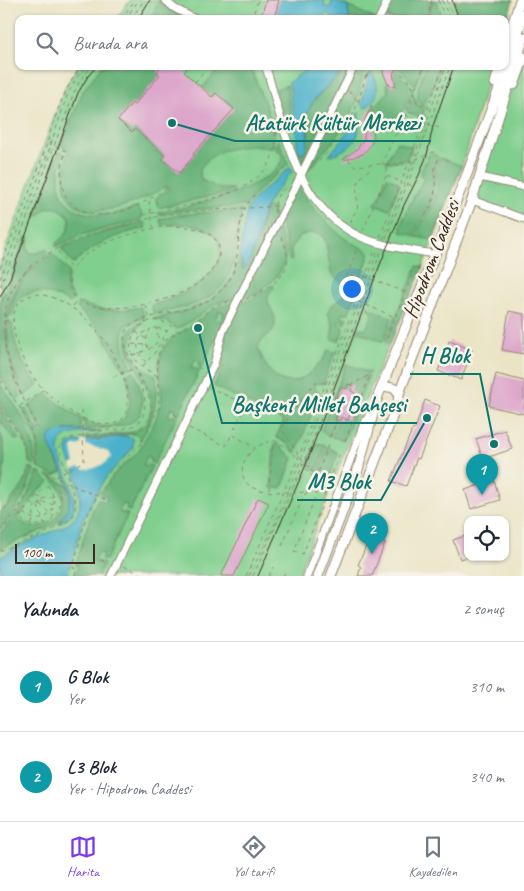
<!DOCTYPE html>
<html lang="tr">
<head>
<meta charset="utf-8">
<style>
	:root { --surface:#fff; --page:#f2f2f3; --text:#1f2937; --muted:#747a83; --line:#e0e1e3; --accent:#7c3aed }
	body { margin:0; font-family:Caveat,sans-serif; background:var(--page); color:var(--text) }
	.controls { position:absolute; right:15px; bottom:15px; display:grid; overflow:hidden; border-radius:10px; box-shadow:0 1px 4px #0004 }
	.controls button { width:45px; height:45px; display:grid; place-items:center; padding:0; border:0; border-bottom:1px solid var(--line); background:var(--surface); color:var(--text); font:25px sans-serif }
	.scale { position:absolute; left:15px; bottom:12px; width:80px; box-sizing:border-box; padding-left:5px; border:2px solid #3b2a1e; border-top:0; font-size:14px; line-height:18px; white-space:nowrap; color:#3b2a1e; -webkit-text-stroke:4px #f7f3e8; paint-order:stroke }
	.you { position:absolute; left:351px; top:288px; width:18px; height:18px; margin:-12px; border:4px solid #fff; border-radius:50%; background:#1a73e8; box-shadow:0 0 0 8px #1a73e833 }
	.badge { display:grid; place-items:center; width:32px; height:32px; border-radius:50%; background:var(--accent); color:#fff; font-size:16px; font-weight:700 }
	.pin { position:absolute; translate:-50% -41px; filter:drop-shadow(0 1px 2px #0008) }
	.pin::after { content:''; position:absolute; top:26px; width:18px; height:15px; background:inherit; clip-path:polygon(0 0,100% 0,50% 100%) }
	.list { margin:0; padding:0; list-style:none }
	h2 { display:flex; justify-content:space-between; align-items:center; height:65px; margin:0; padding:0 20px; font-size:21px }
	h2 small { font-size:16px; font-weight:400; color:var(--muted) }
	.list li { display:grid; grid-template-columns:32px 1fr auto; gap:15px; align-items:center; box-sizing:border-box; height:90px; padding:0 20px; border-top:1px solid var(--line) }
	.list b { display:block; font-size:19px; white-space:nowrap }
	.list p { margin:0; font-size:16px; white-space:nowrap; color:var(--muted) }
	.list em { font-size:16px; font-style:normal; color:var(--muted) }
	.icon { flex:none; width:28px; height:28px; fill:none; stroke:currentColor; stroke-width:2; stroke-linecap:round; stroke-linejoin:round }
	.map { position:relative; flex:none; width:524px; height:576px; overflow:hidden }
	.search { position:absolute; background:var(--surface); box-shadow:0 1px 4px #0004; left:15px; right:15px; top:15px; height:55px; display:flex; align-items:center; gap:12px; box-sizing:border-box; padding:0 18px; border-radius:10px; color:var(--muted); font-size:19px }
	.sheet { height:245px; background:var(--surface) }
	nav { display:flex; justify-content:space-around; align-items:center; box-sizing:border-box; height:70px; border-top:1px solid var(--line); background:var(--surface); font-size:14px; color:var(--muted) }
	nav a { display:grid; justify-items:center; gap:2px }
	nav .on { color:var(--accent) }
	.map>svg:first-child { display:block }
	.green { fill:#80cf8e; stroke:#5e7c56 }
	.forest { fill:#68b279; stroke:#526e4c }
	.water { fill:#4bb1ca; stroke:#436e74 }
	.pier { fill:#eae4c5 }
	.building { fill:#dda7cc }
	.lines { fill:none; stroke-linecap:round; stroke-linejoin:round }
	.minor-casing { stroke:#928772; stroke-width:9 }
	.major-casing { stroke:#928772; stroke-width:11 }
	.path { stroke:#928772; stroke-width:1; stroke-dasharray:4 4; stroke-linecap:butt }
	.minor { stroke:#fff; stroke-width:7 }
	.major { stroke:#fff; stroke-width:9 }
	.tram { stroke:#3b2a1e; stroke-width:1 }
	.path-bridge { stroke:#928772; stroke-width:1; stroke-dasharray:4 4; stroke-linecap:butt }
	.labels { text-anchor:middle; stroke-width:5; stroke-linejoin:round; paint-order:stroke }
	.street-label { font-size:21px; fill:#3b2a1e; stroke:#f7f3e8 }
	.leader { fill:none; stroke:#0f766e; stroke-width:2 }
	.callout-dot { fill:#0f766e; stroke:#f7f3e8; stroke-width:2 }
	.callout-label { font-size:22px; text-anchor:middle; font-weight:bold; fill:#0f766e; stroke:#f7f3e8; stroke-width:5; stroke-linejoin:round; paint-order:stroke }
</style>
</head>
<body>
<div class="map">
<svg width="524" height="576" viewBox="0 0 524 576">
	<rect width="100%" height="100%" fill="#f7f3e8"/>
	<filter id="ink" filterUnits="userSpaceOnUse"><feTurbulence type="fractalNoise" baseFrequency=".02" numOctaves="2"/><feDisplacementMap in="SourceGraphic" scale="10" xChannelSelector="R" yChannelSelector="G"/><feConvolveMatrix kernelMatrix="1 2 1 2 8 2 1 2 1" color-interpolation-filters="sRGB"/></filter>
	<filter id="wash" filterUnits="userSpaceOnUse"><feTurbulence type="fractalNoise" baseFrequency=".0096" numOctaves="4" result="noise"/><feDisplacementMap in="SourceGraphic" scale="20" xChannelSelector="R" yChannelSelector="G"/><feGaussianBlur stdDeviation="1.12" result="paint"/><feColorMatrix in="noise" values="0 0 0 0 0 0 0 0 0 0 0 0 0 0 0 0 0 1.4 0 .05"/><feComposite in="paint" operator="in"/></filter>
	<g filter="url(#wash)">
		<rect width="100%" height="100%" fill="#eae4c5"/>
		<path class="green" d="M 130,0 L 513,0 L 505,25 L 505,19 L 116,19 Z
			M 524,57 L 524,219 L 472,200 L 496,127 Z
			M 78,66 L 492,66 L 462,166 L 423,266 L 369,392 L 331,487 L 298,576 L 0,576 L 0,263 L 65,88 L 69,80 Z"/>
		<path class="forest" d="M 395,0 L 432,0 L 426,19 L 388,19 L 389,4 Z
			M 433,0 L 436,0 L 442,15 L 441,19 L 428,19 Z
			M 454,0 L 513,0 L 507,21 L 505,22 L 505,19 L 461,19 Z
			M 159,1 L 183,19 L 150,19 Z
			M 348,6 L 376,19 L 349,19 Z
			M 102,66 L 161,66 L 157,72 L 160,75 L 134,105 L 131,104 L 118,120 L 132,132 L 135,129 L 165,156 L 163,159 L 179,173 L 194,156 L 193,154 L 234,109 L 216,93 L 212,97 L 202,88 L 221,66 L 250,66 L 275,129 L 273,148 C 250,144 213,145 200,170 L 201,180 L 221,189 L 234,189 L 225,193 L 159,208 L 156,198 L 169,189 L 167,186 C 121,215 44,234 69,149 L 61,146 L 83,91 Z
			M 345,66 L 352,66 L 301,164 L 298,150 L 302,155 C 304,150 308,142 308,136 C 309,127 305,117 309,109 C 317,92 335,83 345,66 Z
			M 356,66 L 366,66 L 357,99 L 347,88 Z
			M 397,66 L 423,66 L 415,85 Z
			M 426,66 L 441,66 L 430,94 L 424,102 L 421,103 L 418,101 L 418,88 Z
			M 394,69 L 414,89 C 402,116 402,118 371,123 L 373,109 L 388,92 L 387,82 L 392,87 L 396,86 L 393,74 Z
			M 287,85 L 291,118 L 283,114 L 276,89 Z
			M 346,89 L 357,101 C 343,132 328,148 306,172 Z
			M 414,96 L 418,106 L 425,105 L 422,118 L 407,112 Z
			M 278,139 L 288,164 L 254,194 L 245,206 L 188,210 L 160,215 L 158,213 C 182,208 285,186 282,155 L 276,149 Z
			M 397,142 L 412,147 L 405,161 L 386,162 Z
			M 59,151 L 64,153 C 43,213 91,225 137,207 L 143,215 L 140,220 L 84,234 L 57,246 L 56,243 C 65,237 72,228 69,217 C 62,209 57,207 47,208 L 37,217 L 35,217 Z
			M 433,153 L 438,157 C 430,171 436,178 433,193 C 431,209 420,222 411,235 L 401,232 L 402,229 L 400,228 L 404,217 L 405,217 L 410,204 L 424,178 L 420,175 L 428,156 Z
			M 440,158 L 462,166 L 432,240 L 412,236 C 422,226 437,202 437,188 C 437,176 433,169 440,158 Z
			M 387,177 L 398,182 L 399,186 L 389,210 L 375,204 L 379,198 Z
			M 297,185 C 311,206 329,228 350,242 C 357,246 365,248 370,253 L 362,276 L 357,271 L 355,273 L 361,279 L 349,313 L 342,314 L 342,318 L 347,318 L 345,324 L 340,320 L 338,323 L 344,328 L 339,341 L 331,339 L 333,326 L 328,313 L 331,306 L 345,295 C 348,284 338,281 331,274 L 326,242 C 320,230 311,232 299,236 L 291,249 L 292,260 L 289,260 L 287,246 L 280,222 Z
			M 266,208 L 273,208 L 275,221 L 236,298 L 216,303 L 198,317 L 177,329 L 165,321 L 153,319 C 196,309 230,303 240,253 L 242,269 L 245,268 L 248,263 Z
			M 242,210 C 239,224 239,238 236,252 C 227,301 196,305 154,314 L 151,305 C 176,299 201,287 216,266 C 220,261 221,254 220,248 C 217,222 180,223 161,225 L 160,219 L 186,214 Z
			M 144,222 L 146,228 C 119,234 92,244 73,264 L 61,248 L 93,235 Z
			M 277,227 C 280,236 286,248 285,258 C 285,276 257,295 241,298 Z
			M 26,237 L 30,238 L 27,246 L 29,253 L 38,253 L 46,249 L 48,252 C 0,294 0,337 21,397 L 16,400 L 0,375 L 0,299 L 7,288 Z
			M 52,253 L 69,272 C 66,283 66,290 74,298 L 70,303 C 47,290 20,283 12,316 L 6,317 C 12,287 29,271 52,253 Z
			M 417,266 L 423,267 L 390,344 L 385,342 Z
			M 273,285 L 274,287 C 260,303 274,305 275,321 C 276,335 261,336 258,347 C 267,376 288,396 314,369 C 320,363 325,358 328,350 L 335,352 L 323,384 L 318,383 L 314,388 L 320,393 L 296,453 L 286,443 L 276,437 L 284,421 L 214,386 L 222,370 L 226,329 L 239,303 L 250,300 Z
			M 234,302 L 227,319 L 222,317 L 224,313 L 219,311 L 215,320 L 219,322 L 221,319 L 225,321 L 201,368 L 198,366 L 200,362 L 195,360 L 191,368 L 200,370 L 178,415 L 175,413 L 176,409 L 172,407 L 168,415 L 172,417 L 174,415 L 177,417 L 154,464 L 150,462 L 151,458 L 147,456 L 143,465 L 147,467 L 149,465 L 152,466 L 130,511 L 126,510 L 127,505 L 123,504 L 119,512 L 128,514 L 106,560 L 101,559 L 103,554 L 98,553 L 94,561 L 104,563 L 98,576 L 76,576 L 78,564 L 75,566 L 93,508 L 98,499 L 105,502 L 107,497 L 100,494 L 117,471 L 138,452 L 155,421 L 162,399 L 159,364 L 161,354 L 165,346 L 172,338 L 194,324 L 215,308 Z
			M 80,303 C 101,312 119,311 141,307 L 144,317 L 126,325 C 119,340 125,353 132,367 L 124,370 L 100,331 L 77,308 Z
			M 367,307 L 392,318 L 383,342 L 357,331 L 359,328 L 366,329 L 373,314 L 371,310 L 367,308 Z
			M 143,322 C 119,345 131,362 156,376 C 157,405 155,415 140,441 L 140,437 L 138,435 L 131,434 L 86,440 L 86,437 L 133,432 L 147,424 C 150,415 153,406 151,397 C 145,373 105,336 143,322 Z
			M 12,323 C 14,348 23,366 38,385 L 24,396 C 12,369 7,352 5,324 Z
			M 346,364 L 370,373 L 350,385 L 346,389 L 340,387 L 333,406 L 336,407 L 334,413 L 337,414 L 329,437 L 321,431 Z
			M 134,371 C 156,424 132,428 85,429 L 84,420 C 124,440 138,409 126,374 Z
			M 369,376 L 344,440 L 332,437 L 338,420 L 340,421 L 341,417 L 348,419 L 355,400 L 353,399 L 355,393 L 351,391 L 353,386 Z
			M 0,384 C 19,409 36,432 34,465 L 29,462 L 28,451 L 23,436 L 0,404 Z
			M 46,394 L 81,419 L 81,430 L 66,430 L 50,447 L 62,472 L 54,476 L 37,467 L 37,440 L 23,410 L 26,409 L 38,431 L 41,430 L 29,406 Z
			M 0,409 L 20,439 L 15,440 L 0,421 Z
			M 0,432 C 8,450 4,475 0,493 Z
			M 277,443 L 293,458 L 282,488 L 271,488 L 274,448 L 275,444 Z
			M 316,443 L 326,445 L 316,472 L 308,464 Z
			M 328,447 L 338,453 L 326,487 L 318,474 Z
			M 29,467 L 34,469 C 27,493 16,511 0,529 L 0,514 L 24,484 Z
			M 38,471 L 49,482 L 38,491 L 20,516 L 18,512 L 25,501 Z
			M 47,475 L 67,485 C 77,515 59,523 36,533 C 24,538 12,543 0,549 L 0,534 L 16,514 C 31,543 74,516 60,489 C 57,483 52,479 47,475 Z"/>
		<path class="water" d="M 279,0 L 325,0 L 324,6 L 330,8 L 332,1 L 348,6 L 349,19 L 333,19 L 328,13 C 314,24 301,19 286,14 L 281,19 L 275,19 Z
			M 311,66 L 345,66 C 335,83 316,92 309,109 C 302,124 314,140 302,155 L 298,150 L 289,82 Z
			M 371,72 C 381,83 379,103 364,108 L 361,105 L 369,75 Z
			M 359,112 C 361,139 355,147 329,156 L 347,133 Z
			M 290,167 L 292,172 C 283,183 272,194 266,207 C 258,224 256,259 243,270 L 240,253 L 247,208 L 256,197 Z
			M 76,430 L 101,432 C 88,433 67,430 59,443 C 55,468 95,508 59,523 C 78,498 69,483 55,457 C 52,451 49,446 48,439 C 54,429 65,430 76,430 Z
			M 123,436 L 133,438 L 133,448 L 107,476 L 96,493 L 81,525 L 74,555 L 66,576 L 0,576 L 0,558 L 17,547 L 69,524 C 90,505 76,477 68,455 L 67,449 L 68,445 L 75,442 Z"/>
		<path class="pier" d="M 81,441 L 86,441 L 86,445 L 105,450 L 109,453 L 111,457 L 107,462 L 95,468 L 84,470 L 79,467 L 73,470 L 71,465 L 75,463 L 72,449 L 74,446 L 81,445 Z"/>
		<g id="blocks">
			<path class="building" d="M 266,0 L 279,0 L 274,19 L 261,17 Z
				M 161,66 L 184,66 L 187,69 L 184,72 L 212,97 L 216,93 L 234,109 L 193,154 L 195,155 L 179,173 L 162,159 L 165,156 L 135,129 L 132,132 L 118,120 L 132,103 L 134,105 L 160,75 L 157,72 Z
				M 383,66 L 397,66 L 393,74 L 396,86 L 392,87 L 387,82 L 383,72 Z
				M 372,105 L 371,120 L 374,136 L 371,145 L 363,154 L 344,160 L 343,159 L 357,149 L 364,139 L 365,119 Z
				M 509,311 L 524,314 L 524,354 L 502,350 Z
				M 449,341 L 472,350 L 461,380 L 438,371 Z
				M 496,374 L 524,381 L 524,414 L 489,406 Z
				M 348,384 L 353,386 L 351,391 L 355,393 L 353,399 L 355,400 L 348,420 L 341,417 L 340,421 L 335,419 L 337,414 L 333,413 L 336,407 L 333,406 L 340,387 L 346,389 Z
				M 425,400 L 440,406 L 419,459 L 417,458 L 406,486 L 391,481 L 412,430 L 415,429 Z
				M 505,430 L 512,449 L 483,459 L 476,439 Z
				M 494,480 L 500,500 L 471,509 L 465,490 Z
				M 258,498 L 269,503 L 234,576 L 221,576 Z
				M 468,535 L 468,557 L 460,559 L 453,540 Z
				M 370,537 L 385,543 L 372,576 L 358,576 L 361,567 L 358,565 Z"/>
		</g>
	</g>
	<g filter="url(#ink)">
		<use href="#blocks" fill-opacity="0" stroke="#928772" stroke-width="1"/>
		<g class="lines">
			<g class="minor-casing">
				<path id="minor" d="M 165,0 L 174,8 L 195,19
					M 379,19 L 388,0
					M 265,66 L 268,74 C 286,134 297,208 361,237 C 382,246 405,249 428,253
					M 480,177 L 524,187
					M 472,200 L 524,219
					M 111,576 L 214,364 L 223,331 L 240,295 L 286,206 L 354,66
					M 307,576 L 352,455 L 363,426 L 371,412"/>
			</g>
			<g class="major-casing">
				<path id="major" d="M 505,49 L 520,0
					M 495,83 L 500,66
					M 514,85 L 524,57
					M 383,388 C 391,386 394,387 399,394
					M 318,576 L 357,473 L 378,396 L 467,174 L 504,75 L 524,14
					M 331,576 L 398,402 L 399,394 L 472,200 L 524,37"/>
			</g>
			<path class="path" d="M 438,0 L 446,19
				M 442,0 L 450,19
				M 447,0 L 454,19
				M 121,19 L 135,0
				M 125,19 L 139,0
				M 131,19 L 144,0
				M 250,19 L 253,16 L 258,0
				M 427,19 L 432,0
				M 458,66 L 458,68
				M 396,67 L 415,89 L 415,99 L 418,104 L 421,105 L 430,100
				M 366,77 L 373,66
				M 195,82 L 208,66
				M 349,92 L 359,102
				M 372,126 L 387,122 L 405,115 L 424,66
				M 48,143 L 66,151 C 50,195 75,223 120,212 C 138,207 153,197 168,188
				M 348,159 L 353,166 L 409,162 L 434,152
				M 313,167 C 347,135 358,111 368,66
				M 387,176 L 402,182
				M 408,184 L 413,187
				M 149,201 L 153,227
				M 275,213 C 274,201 277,192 288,186
				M 143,215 C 175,208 237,198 260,175 C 271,165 277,147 276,133
				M 351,223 L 352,216 C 367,204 344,187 369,170 L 369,165
				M 169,226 C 186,226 222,228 219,254 C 213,297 113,320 80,301 C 73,297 69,290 69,282 C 68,247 143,229 169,226 Z
				M 363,231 L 386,176 L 387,169 L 382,163 L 405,115 L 439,128
				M 411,236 C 421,222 433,207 435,190 C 437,174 430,173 440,156
				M 380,237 L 411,157 L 443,66
				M 386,238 L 408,183 L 450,66
				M 383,239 L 405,183 L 446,66
				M 53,245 L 72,270
				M 0,268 C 13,233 27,199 40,164 C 52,131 59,93 82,66
				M 364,276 L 404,292
				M 0,279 L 48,153 L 67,96 L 77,77 L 86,66
				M 344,284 L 358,246
				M 0,287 L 13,255 L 74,93 L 80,80 L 92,66
				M 36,294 C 108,299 166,440 97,423 C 73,418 47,396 33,377 C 21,360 2,316 22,300 C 26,297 31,295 36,294 Z
				M 246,299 C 261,292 284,281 287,264 C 289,254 284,242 280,233
				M 359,302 L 395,317
				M 146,305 L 150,321
				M 73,306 L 78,300
				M 145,320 L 147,328
				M 4,321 L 13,320
				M 157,328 L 167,331
				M 136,332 L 146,339
				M 132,344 L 145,345
				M 384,346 L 416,264
				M 133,355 C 147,350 164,347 156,328 L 151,328 C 147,334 144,343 149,349
				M 146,362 C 134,352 135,336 149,329
				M 143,366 L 154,354 L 170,326
				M 197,367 L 204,370
				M 157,376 C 150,371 140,367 135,360 C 122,342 140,316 160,321 C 167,322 172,327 177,330
				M 113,377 L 135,368
				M 0,380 C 8,392 18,403 24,415 C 48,461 32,496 0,532
				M 350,385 L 370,375
				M 209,387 L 246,405 L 232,434
				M 20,406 L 43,390
				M 0,407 C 33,450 38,471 0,514
				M 174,414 L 180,417
				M 189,428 L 226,446 L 232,434 L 255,448
				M 39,430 C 23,398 5,367 4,330 C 1,262 70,239 124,225 C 140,221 156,216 172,214 C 207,209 243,209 278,206
				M 83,430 C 97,431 130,432 140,421 C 144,416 145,408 145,402 C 144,392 140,381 136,372
				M 330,437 L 337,420
				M 345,441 L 370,375
				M 328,445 L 315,481 L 316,495 L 294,551 L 303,554 L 319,512 L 322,507 L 325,493 L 340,453
				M 301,462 L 324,492
				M 149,463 L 157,467
				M 28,464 L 39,470
				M 43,472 L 106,500
				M 56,477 L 84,461 L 82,410
				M 269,490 L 273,441
				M 288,492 C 278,492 266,492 256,489 C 238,483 239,462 252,451 C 258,445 265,443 273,440 C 284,444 291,450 298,459
				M 292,493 L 306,492
				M 42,499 L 60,495
				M 42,502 L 60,506
				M 31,503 L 35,506 L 40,503 L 41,498 L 37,496
				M 40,504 L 54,517
				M 38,506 L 44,523
				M 125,511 L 133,515
				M 17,512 C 29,542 74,516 57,487 C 54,481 46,476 41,471
				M 23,513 C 45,530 65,506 47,485
				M 19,517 L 36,496 L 52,482
				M 32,524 L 35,506
				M 282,546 L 304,495 L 313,489
				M 0,551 C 15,545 62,528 71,518 C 75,514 75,509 76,504 L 61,454 L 60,445 L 63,441 C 86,429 123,442 144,425 C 171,402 113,354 126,330 C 133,317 178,312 193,307 C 202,304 212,299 219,292 C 246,268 233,238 244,211 C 250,194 276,177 289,165
				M 101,560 L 109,564
				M 124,566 L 144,576
				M 75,576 L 76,569 L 73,568 L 85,521 L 97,496 L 116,468 L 141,444 L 159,407 L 157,358 L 163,343 L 168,338 L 201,317 L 214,306 L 230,301
				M 246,576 L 298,459 L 375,250
				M 249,576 L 274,526 L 300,462 L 378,250
				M 253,576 L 308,454 L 381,251
				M 269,576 L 273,567
				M 283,576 L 285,573"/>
			<use href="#minor" class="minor"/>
			<use href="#major" class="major"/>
			<path class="tram" d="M 452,0 L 459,19
				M 138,19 L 150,0
				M 0,297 L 9,281 L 78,93 L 88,76 L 97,66
				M 258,576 L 305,467 L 374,280 L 404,205 L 419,175 L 427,155 L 433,126 L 454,66"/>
			<path class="path-bridge" d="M 306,492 L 320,488 L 320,480 L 300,457 L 281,428 L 315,382 L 326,383"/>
		</g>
	</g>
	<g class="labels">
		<g class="street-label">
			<text transform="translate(431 259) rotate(-69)" y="7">Hipodrom Caddesi</text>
		</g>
	</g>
	<path class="leader" d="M172 123L235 141H431M494 444L480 374H410M198 328L222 423H417M427 418L381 500H297"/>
	<g class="callout-dot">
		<circle cx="172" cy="123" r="5"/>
		<circle cx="494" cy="444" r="5"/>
		<circle cx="198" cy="328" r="5"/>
		<circle cx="427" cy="418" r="5"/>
	</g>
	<g class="callout-label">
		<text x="333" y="130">Atatürk Kültür Merkezi</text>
		<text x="445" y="363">H Blok</text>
		<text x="319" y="412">Başkent Millet Bahçesi</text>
		<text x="339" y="489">M3 Blok</text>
	</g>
</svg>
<div class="controls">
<button><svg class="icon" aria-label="locate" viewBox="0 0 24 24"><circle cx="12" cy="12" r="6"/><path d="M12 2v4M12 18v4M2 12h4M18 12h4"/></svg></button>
</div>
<div class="scale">100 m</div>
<div class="you"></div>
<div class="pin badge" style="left:482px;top:495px;background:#0f9aa8">1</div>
<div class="pin badge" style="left:372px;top:554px;background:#0f9aa8">2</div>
<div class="search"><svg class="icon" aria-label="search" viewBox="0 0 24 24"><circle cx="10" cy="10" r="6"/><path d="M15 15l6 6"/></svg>Burada ara</div>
</div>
<section class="sheet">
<h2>Yakında<small>2 sonuç</small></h2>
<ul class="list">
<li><span class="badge" style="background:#0f9aa8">1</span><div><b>G Blok</b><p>Yer</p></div><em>310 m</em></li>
<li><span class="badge" style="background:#0f9aa8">2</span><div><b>L3 Blok</b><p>Yer · Hipodrom Caddesi</p></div><em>340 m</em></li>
</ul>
</section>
<nav>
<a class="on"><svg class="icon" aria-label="map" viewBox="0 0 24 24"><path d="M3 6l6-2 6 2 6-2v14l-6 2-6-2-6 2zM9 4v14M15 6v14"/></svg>Harita</a>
<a><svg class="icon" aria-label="directions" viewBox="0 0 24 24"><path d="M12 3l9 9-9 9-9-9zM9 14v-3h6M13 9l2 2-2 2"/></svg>Yol tarifi</a>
<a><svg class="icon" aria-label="saved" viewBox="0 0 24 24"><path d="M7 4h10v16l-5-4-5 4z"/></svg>Kaydedilen</a>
</nav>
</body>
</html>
